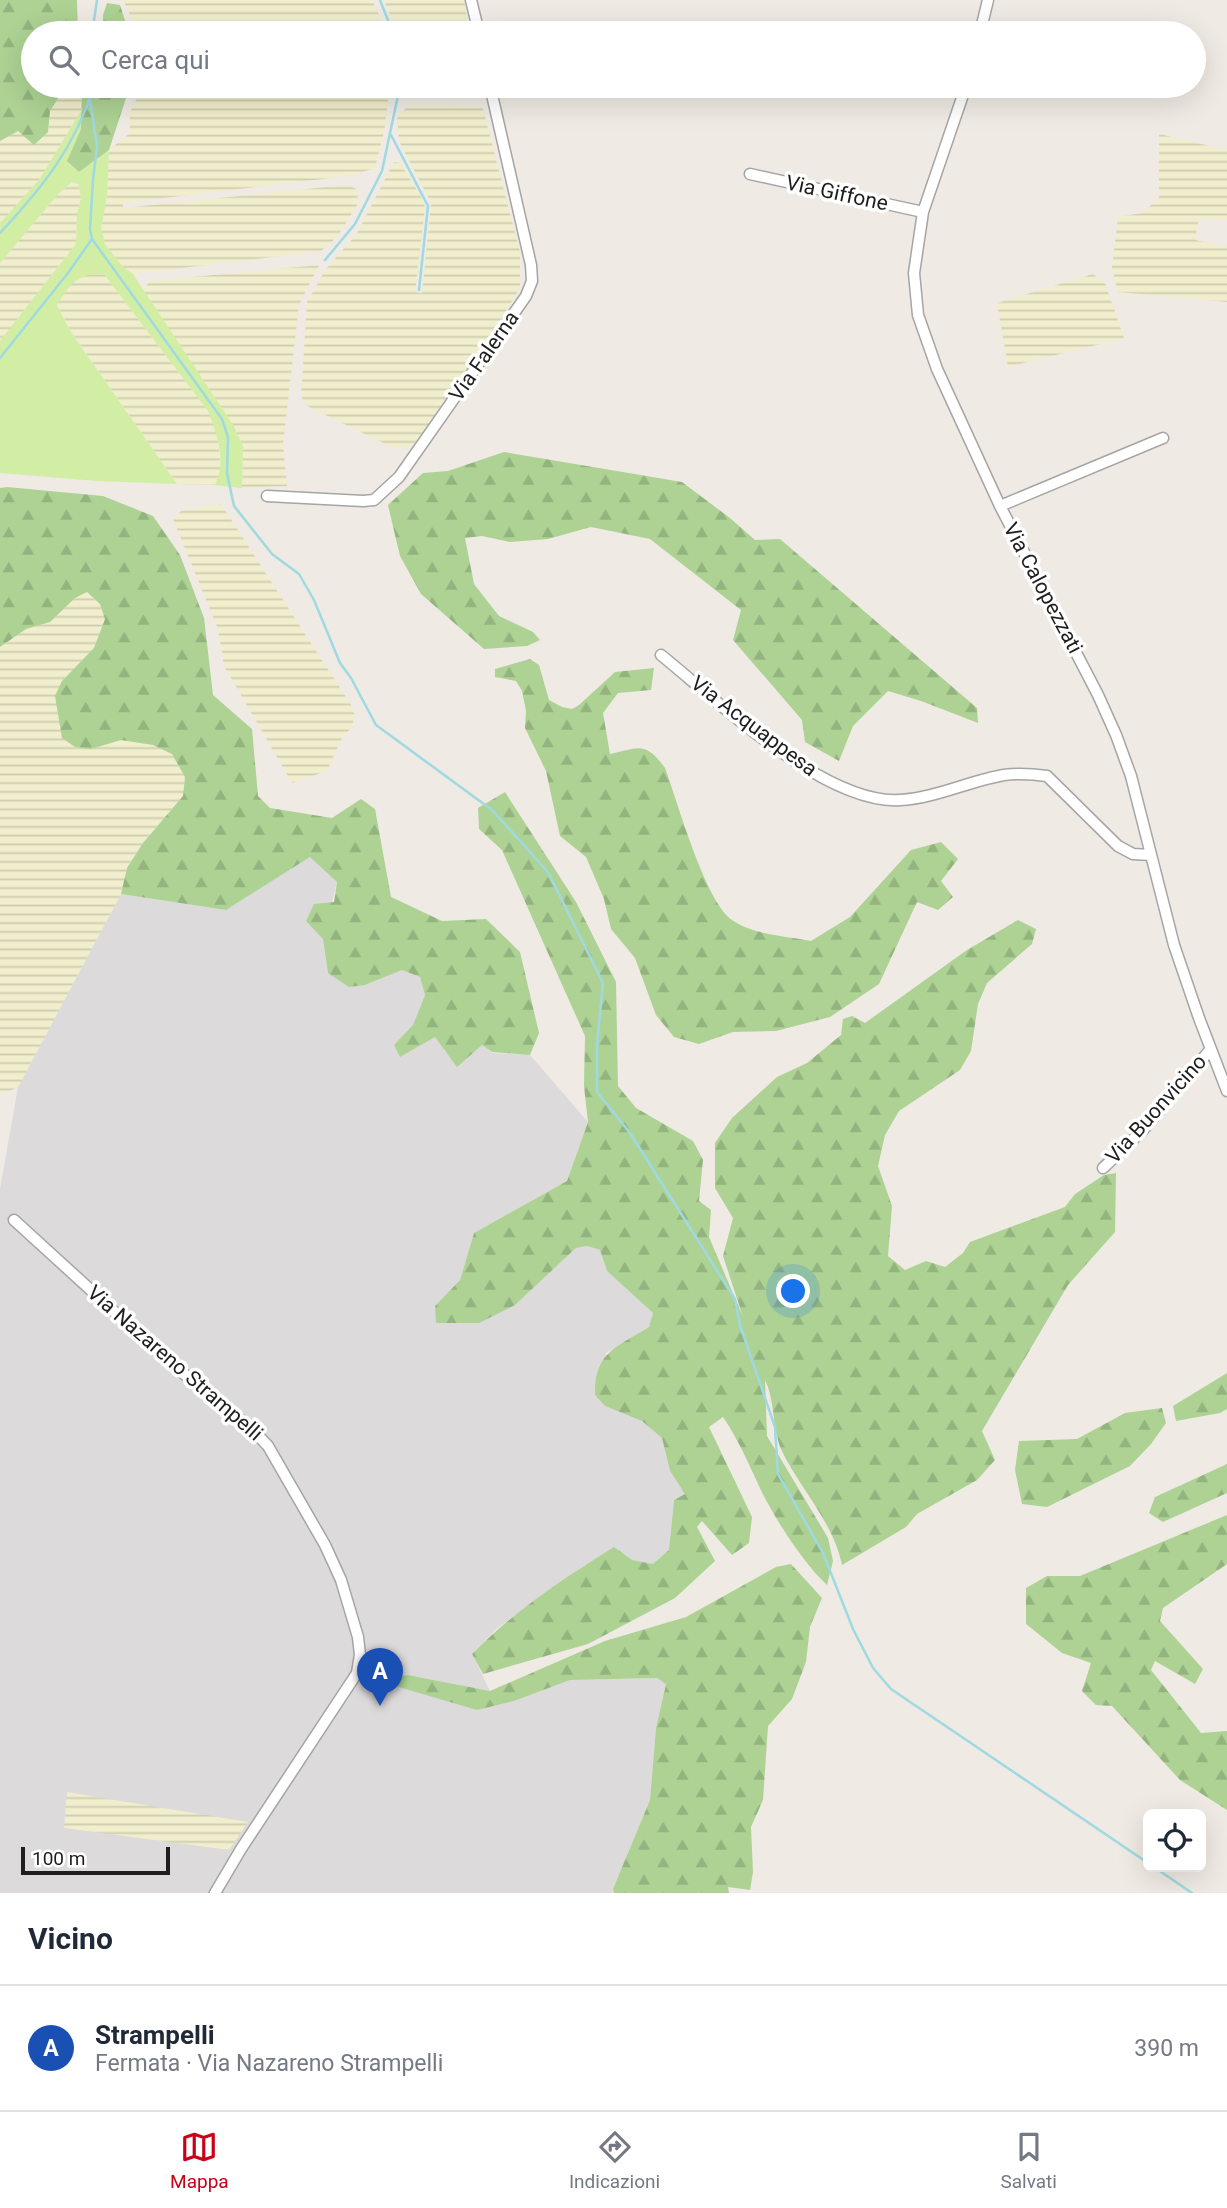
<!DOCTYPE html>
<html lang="it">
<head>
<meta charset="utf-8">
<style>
	:root { --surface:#fff; --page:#f2f2f3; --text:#1f2937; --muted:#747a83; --line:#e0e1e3; --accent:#cb0017 }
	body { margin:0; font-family:Roboto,sans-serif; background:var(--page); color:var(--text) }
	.controls { position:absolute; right:21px; bottom:21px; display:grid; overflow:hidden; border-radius:10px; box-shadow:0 7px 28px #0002 }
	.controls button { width:63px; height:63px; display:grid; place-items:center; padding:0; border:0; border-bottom:2px solid var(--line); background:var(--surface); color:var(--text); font:35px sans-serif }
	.scale { position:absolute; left:21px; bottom:18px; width:149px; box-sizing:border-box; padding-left:7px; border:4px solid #1e1e1e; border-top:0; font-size:19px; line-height:24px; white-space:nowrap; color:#1e1e1e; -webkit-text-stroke:5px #fff; paint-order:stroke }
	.you { position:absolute; left:794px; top:1292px; width:24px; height:24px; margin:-18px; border:5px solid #fff; border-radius:50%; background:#1a73e8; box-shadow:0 0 0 10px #1a73e833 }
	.badge { display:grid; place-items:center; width:46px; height:46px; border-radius:50%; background:var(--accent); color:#fff; font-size:23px; font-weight:700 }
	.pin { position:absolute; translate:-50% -58px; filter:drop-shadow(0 2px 4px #0008) }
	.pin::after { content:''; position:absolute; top:37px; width:24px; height:21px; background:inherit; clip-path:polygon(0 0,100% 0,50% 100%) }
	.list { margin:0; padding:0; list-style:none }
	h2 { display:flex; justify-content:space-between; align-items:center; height:91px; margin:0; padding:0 28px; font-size:30px }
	h2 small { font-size:23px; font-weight:400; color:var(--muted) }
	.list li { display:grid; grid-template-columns:46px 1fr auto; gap:21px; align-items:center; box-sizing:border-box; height:126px; padding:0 28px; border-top:2px solid var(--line) }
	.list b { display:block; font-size:26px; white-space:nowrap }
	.list p { margin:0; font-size:23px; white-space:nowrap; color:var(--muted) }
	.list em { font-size:23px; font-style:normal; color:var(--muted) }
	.icon { flex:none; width:38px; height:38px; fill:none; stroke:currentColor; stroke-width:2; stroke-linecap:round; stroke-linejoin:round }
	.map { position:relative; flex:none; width:1227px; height:1893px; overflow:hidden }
	.search { position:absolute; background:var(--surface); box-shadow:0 7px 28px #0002; left:21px; right:21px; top:21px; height:77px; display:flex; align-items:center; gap:18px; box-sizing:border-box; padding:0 24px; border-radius:38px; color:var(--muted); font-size:26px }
	.sheet { height:217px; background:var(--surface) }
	nav { display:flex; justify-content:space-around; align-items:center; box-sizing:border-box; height:98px; border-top:2px solid var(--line); background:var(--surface); font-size:19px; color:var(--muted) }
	nav a { display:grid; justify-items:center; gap:4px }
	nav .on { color:var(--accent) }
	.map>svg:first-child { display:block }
	.residential { fill:#dcdadb }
	.farmland { fill:url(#farmland-rules) }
	.grass { fill:#d1eea4 }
	.forest { fill:url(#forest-firs) }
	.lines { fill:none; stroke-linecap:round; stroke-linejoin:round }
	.stream { stroke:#9fd9e1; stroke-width:2.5 }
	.street-casing { stroke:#a5a5a5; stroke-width:13 }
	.street { stroke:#fff; stroke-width:10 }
	.labels { text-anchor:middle; stroke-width:7; stroke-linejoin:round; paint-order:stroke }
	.street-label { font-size:21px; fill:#1e1e1e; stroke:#fff }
</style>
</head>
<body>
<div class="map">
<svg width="1227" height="1893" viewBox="0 0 1227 1893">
	<defs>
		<pattern id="farmland-rules" width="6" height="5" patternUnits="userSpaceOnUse" patternTransform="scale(1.75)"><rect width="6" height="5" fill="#f0eecc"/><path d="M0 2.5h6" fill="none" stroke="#cdccaf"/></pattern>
		<pattern id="forest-firs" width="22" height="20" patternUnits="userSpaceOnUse" patternTransform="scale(1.75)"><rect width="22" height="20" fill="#add294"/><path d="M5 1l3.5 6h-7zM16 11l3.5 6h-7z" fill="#94b47f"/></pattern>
	</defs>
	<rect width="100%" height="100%" fill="#efeae3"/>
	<path class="residential" d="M 310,856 L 337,882 L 323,938 L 328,973 L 365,985 L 402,970 L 420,977 L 425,995 L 413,1025 L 395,1045 L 400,1057 L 436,1036 L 446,1053 L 482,1045 L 492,1053 L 530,1055 L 588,1122 L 567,1181 L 474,1233 L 460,1280 L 435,1306 L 515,1305 L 576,1248 L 586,1246 L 600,1250 L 607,1271 L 653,1313 L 649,1327 L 606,1353 L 605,1406 L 642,1421 L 662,1438 L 670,1471 L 685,1494 L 674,1500 L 669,1550 L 653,1565 L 632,1560 L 585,1565 L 496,1629 L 472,1654 L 490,1691 L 408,1675 L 477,1710 L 514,1701 L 570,1680 L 656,1678 L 666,1683 L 656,1728 L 650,1800 L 613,1889 L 614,1893 L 0,1893 L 0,1189 L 18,1087 L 121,894 L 226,910 Z"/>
	<path class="farmland" d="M 123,0 L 372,0 L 388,33 L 139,33 Z
		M 384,0 L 464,0 L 467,19 L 462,25 L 392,21 Z
		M 66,86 L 82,90 L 81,111 L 39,180 L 0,223 L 0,141 L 18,131 L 34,144 L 48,132 L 50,111 Z
		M 143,86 L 390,86 L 384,132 L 375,168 L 348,176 L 123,203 L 123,208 L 346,185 L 355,188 L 358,193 L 357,205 L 337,237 L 321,251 L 133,274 L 123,267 L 105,244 L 101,227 L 107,196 L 109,150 L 130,133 L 130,112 Z
		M 410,105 L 478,106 L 483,109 L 520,252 L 520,288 L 488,340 L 418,440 L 408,447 L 394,448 L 309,407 L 301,397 L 307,302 L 326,269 L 356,235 L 394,162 L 400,163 L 422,198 L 425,207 L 415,292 L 422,293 L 431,203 L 399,141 L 397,116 Z
		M 1159,134 L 1227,150 L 1227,220 L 1199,218 L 1195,240 L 1227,247 L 1227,302 L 1118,292 L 1112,267 L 1118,217 L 1142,213 L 1159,198 Z
		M 72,182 L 78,184 L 81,198 L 77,214 L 76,244 L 0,341 L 0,263 L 59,193 Z
		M 319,265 L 299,305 L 283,444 L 287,486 L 242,488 L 243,446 L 233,425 L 143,290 L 150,281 Z
		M 87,273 L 104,274 L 208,411 L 218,437 L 221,474 L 215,485 L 177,484 L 70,330 L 57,305 L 69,285 Z
		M 1093,274 L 1105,283 L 1124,338 L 1008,367 L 997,303 Z
		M 221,504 L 351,705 L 355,716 L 351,728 L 342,738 L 327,771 L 292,783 L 224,666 L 218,629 L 173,519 L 181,511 Z
		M 86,592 L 100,604 L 105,619 L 94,648 L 62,681 L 91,749 L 122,740 L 153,745 L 172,754 L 185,777 L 183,796 L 143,843 L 127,868 L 121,894 L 18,1087 L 0,1095 L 0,647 L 26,629 L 50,622 L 75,598 Z
		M 67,1792 L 248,1822 L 229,1850 L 64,1828 Z"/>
	<path class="grass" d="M 81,111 L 81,129 L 67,161 L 79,172 L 109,150 L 107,196 L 101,227 L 105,244 L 123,267 L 133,274 L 233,425 L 243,446 L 242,488 L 215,485 C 227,462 217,434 208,411 L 104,274 C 77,273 70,284 57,305 L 70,331 L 177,484 L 97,481 L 0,473 L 0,341 L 76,244 L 77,214 L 81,198 L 78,184 L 72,182 L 59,193 L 0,263 L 0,223 L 39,180 Z"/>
	<path class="forest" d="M 0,0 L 77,0 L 77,2 L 78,33 L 33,33 L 33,86 L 66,86 L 50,111 L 48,132 L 34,145 L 18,131 L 0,141 Z
		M 107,3 L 120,5 L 129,33 L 103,33 L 103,15 Z
		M 67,86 L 130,86 L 109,150 L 79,172 L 67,161 L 81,129 L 82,90 Z
		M 504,452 L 682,482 L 730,518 L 755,540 L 780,539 L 977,708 L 978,723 L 921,701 L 888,691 L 853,726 L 839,761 L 805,742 L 802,720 L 733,640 L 741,610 L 650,539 L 591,527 L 548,539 L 510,542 L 482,536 L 465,538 L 474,584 L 499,616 L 533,632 L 540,640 L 527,646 L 484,649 L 421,594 L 400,556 L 388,505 L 423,473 L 448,471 Z
		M 7,487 L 103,496 L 153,516 L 180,555 L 204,618 L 213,695 L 252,729 L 258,796 L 270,808 L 332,818 L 361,799 L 375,809 L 391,897 L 442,921 L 486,919 L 520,952 L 539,1033 L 530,1055 L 492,1052 L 482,1045 L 457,1067 L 435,1037 L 400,1057 L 394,1045 L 413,1025 L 425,995 L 420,977 L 402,970 L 365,985 L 349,987 L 328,973 L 323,939 L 306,921 L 314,904 L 334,902 L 337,882 L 310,857 L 226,910 L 121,894 L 127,868 L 143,843 L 183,796 L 185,777 L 172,754 L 153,745 L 121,740 L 91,749 L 75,747 L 62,738 L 55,696 L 62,681 L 94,648 L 105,619 L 100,604 L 87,592 L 75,598 L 50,622 L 26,629 L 0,647 L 0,488 Z
		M 530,659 L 539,665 L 549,700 L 562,707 L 572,709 L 579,705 L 615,672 L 654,668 L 651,690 L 618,693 L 603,713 L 610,754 C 638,748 645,740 665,768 C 678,803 705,901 732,920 C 753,935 787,936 811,941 L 850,917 L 911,850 L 941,842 L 958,859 L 941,881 L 953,897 L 938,910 L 917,902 L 879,984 L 830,1017 L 776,1031 L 733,1032 L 699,1044 L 674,1037 L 656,1015 L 635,958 L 611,929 L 604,899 L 586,857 L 560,836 L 546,771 L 525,728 L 526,711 L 522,691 L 516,681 L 495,677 L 495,669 Z
		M 505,792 L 576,902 L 616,982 L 618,1086 L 636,1108 L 693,1141 L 703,1160 L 699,1201 L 711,1210 L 709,1237 L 743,1317 L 723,1256 L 733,1218 L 715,1188 L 715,1143 L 732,1118 L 777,1077 L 807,1063 L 841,1035 L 843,1019 L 852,1016 L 865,1023 L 967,950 L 1018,920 L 1036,929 L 1032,944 L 987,983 L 978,1004 L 971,1051 L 960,1070 L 899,1111 L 885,1135 L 878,1166 L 892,1206 L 888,1256 L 905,1270 L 926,1261 L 945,1267 L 963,1253 L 970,1242 L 1065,1207 L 1075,1194 L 1104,1175 L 1116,1173 L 1115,1232 L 1068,1285 L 982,1431 L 995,1460 L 977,1480 L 917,1514 L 906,1527 L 842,1565 C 833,1521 799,1488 781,1449 C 772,1427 775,1400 765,1380 L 767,1436 L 828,1538 L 833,1561 L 827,1585 C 803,1563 773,1516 759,1486 C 748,1462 738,1439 723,1417 L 709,1427 L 752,1517 L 749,1543 L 732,1555 L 702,1521 L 697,1527 L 715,1561 L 675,1598 L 588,1644 L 483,1674 L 472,1654 C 513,1612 564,1578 614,1547 L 632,1560 L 653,1564 L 669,1550 L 674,1500 L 685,1494 L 670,1471 L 662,1438 L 642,1421 L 605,1406 L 595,1395 C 594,1352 617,1347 649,1327 L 653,1313 L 607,1271 L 600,1250 L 587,1246 L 576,1248 L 515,1305 L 479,1323 L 436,1323 L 435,1306 L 460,1280 L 474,1233 L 567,1181 L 588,1122 L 584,1086 L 585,1036 L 502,850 L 479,829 L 478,808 Z
		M 1227,1373 L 1227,1409 L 1220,1413 L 1176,1421 L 1173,1406 Z
		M 1162,1408 L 1166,1423 L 1151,1444 L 1130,1466 L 1047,1507 L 1022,1504 L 1015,1470 L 1019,1441 L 1077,1439 L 1125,1413 Z
		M 1227,1464 L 1227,1493 L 1163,1522 L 1149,1513 L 1155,1497 Z
		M 1227,1515 L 1227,1564 L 1163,1608 L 1160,1621 L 1203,1669 L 1195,1684 L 1155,1661 L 1151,1670 L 1201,1733 L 1227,1731 L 1227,1810 L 1180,1780 L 1112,1706 L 1096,1705 L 1082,1691 L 1091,1663 L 1062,1653 L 1026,1624 L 1026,1588 L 1047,1576 L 1080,1576 Z
		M 791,1564 L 822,1598 L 810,1627 L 806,1662 L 792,1699 L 768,1726 L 763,1800 L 751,1827 L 753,1872 L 750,1890 L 728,1887 L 729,1893 L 614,1893 L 613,1889 L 650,1800 L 656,1728 L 666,1684 L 657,1678 L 570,1680 L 514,1701 L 477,1710 L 392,1685 L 394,1678 L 408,1675 L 490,1691 L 605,1641 L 686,1617 L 776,1567 Z"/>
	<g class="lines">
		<path class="stream" d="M 380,0 L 393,33
			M 97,33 L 94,20 L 97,0
			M 90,100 L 97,146 L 93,180 L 90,229 L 92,239 L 222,419 L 228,437 L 227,473 L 234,506 L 272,554 L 299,574 L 314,600 L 340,663 L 351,678 L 376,725 L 492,810 L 548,872 L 603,983 L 597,1045 L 597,1092 L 630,1133 L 735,1299 L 740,1325 L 775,1427 L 778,1474 L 823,1553 L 853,1629 L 873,1668 L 891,1689 L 1148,1863
			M 391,135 L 428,206 L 419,290
			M 0,233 C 43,187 75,147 94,86
			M 325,260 L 355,224 L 382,171 L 400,86
			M 0,358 L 68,273 L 92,239
			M 1154,1867 L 1192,1893"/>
		<g class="street-casing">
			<path id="street" d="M 471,0 L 479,33
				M 980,33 L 988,0
				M 966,86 L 923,212 L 914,273 L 918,315 L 937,369 L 1000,506 L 1098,695 L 1116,735 L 1131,776 L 1174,945 L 1199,1018 L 1227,1091
				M 750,174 L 923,212
				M 267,496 L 363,501 L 374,500 L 399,477 L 526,296 L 532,281 L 531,265 L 490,86
				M 1000,506 L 1163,438
				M 661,655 C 718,701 825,805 900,800 C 936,798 969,781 1004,775 C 1018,773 1033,774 1047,776 L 1118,846 L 1133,854 L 1151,855
				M 1103,1168 L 1143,1130 L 1210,1050
				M 14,1220 L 173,1365 L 252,1429 L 268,1446 L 325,1545 L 341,1580 L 358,1637 L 360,1655 L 357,1673 L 241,1849 L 215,1893"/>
		</g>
		<use href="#street" class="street"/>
	</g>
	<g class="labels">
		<g class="street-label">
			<text transform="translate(837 193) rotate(12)" y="7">Via Giffone</text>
			<text transform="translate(484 356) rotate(-55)" y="7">Via Falerna</text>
			<text transform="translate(1043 588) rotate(62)" y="7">Via Calopezzati</text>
			<text transform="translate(754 726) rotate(37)" y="7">Via Acquappesa</text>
			<text transform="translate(1156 1109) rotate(-48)" y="7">Via Buonvicino</text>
			<text transform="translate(175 1363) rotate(41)" y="7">Via Nazareno Strampelli</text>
		</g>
	</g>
</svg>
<div class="controls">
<button><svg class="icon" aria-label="locate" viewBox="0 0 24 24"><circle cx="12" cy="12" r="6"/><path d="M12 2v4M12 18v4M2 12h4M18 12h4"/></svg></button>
</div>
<div class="scale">100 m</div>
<div class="you"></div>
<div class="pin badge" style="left:380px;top:1706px;background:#1a4fb4">A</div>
<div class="search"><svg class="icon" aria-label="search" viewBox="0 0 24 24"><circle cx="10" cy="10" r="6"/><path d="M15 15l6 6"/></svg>Cerca qui</div>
</div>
<section class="sheet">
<h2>Vicino<small></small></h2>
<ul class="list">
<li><span class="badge" style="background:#1a4fb4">A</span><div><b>Strampelli</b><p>Fermata · Via Nazareno Strampelli</p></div><em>390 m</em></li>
</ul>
</section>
<nav>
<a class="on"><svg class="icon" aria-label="map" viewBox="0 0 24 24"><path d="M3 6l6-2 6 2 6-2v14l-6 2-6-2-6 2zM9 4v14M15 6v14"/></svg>Mappa</a>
<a><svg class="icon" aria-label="directions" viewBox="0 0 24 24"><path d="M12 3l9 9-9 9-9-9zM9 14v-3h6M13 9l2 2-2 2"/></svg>Indicazioni</a>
<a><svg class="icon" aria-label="saved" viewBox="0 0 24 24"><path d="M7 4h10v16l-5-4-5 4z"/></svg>Salvati</a>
</nav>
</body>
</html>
